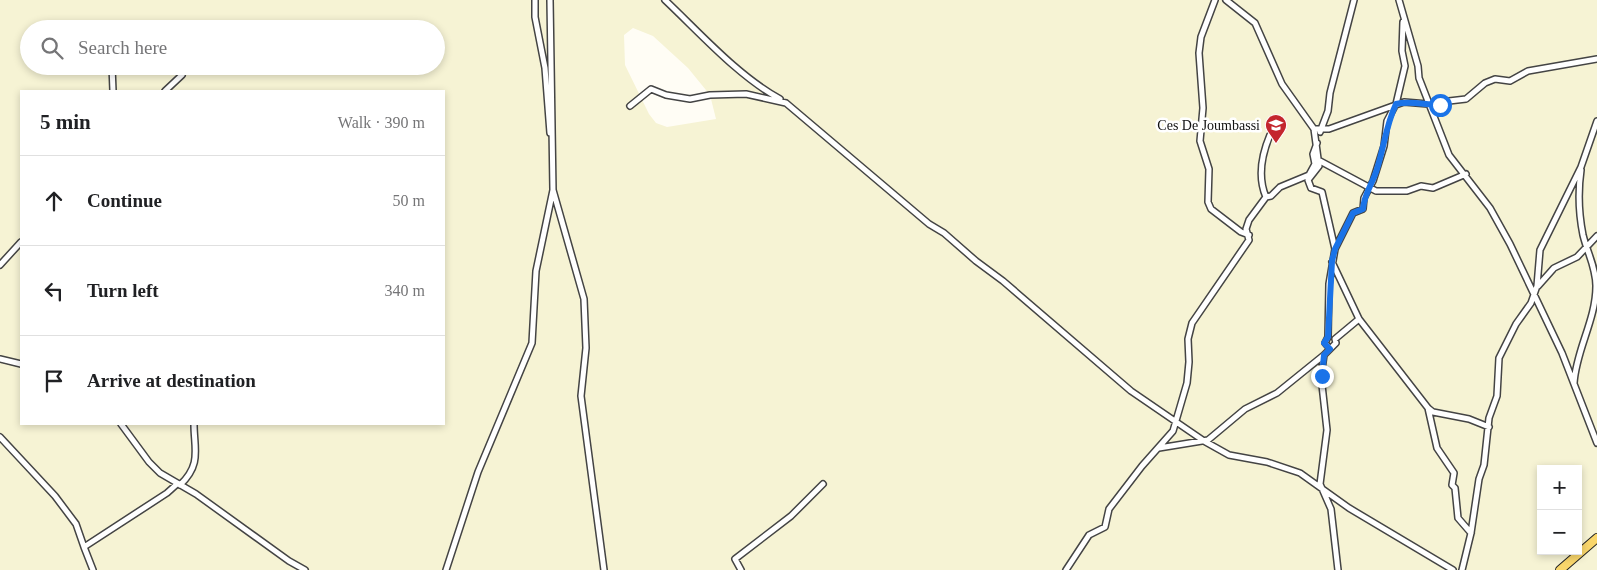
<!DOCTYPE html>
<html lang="en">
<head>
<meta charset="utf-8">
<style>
	:root { --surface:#fff; --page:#f6f6f6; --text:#202124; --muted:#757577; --line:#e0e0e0 }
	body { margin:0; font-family:Georgia,serif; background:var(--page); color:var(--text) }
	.controls { position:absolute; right:15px; bottom:15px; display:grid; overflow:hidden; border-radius:0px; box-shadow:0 2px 8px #0003 }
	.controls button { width:45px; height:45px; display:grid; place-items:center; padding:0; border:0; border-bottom:1px solid var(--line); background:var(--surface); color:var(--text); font:25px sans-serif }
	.stop { position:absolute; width:15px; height:15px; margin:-11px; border:4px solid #1a73e8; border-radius:50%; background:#fff }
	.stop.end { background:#1a73e8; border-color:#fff; box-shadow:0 1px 5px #0008 }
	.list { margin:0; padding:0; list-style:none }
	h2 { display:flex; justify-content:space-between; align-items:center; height:65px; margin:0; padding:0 20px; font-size:21px }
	h2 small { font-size:16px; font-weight:400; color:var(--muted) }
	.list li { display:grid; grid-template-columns:32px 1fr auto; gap:15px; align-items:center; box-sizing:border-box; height:90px; padding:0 20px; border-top:1px solid var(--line) }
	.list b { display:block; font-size:19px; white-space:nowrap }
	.list em { font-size:16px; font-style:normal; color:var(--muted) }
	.icon { flex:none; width:28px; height:28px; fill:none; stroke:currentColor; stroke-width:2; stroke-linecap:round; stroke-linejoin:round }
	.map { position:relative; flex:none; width:1597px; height:570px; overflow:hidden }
	.search { position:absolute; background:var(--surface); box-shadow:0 2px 8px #0003; left:20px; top:20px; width:425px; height:55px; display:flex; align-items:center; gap:12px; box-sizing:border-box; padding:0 18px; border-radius:28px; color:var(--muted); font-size:19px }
	.panel { position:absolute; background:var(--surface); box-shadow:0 2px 8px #0003; left:20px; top:90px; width:425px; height:335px; border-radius:0px }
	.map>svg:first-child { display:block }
	.farmland { fill:#f6f3d4; fill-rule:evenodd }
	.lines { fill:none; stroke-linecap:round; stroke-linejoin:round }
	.street-casing { stroke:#444; stroke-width:8 }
	.primary-casing { stroke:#222; stroke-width:10 }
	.street { stroke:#fff; stroke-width:5 }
	.primary { stroke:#f9d66b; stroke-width:8 }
	.route { stroke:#1a73e8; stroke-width:6 }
	.labels { text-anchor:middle; stroke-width:5; stroke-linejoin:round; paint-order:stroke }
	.poi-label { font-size:14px; fill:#111; stroke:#fff; text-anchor:end }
</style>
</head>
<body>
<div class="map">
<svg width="1597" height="570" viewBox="0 0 1597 570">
	<rect width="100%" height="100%" fill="#fffdf5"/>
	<path class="farmland" d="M 0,0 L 1597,0 L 1597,570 L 0,570 ZM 633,28 L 653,36 L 688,68 L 710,95 L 716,119 L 667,127 L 656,123 L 649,114 L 625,65 L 624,35 ZM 29,29 L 436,29 L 436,66 L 29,66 ZM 21,91 L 444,91 L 444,424 L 21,424 ZM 1541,469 L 1578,469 L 1578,551 L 1541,551 Z"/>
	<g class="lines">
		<g class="street-casing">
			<path id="street" d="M 535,0 L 535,17 L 545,68 L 550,133
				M 550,0 L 553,190 L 584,299 L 586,348 L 581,396 L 604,570
				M 665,0 C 700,33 738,76 780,99
				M 1215,0 L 1201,37 L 1199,53 L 1203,108 L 1200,141 L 1209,169 L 1208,202 L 1211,209 L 1241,232 L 1249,235
				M 1226,0 L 1255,23 L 1282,84 L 1314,129 L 1319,166 L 1308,180 L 1311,188 L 1322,192 L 1335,249 L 1329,284 L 1328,337 L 1325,343 L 1330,349 L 1324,355 L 1321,376 L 1327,430 L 1320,484 L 1331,509 L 1338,570
				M 1399,0 L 1418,66 L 1419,78 L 1449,155 L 1490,208 L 1510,244 L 1562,353 L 1597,443
				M 112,66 L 113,91
				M 165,91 L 182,75
				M 630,106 L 651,89 L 666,95 L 690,99 L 710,95 L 746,94 L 786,103 L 929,224 L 944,233 L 976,261 L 1003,281 L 1131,391 L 1204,441 L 1229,455 L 1267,462 L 1300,473 L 1349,508 L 1453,570
				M 1314,129 L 1329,129 L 1404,102 L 1440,105 L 1449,101 L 1466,99 L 1485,83 L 1495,79 L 1510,81 L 1528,71 L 1597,59
				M 1320,132 L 1328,111 L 1330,93 L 1354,0
				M 1320,161 L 1376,191 L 1407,191 L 1421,186 L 1433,188 L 1466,174
				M 1266,197 L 1271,196 L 1280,187 L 1309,175 L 1315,164 L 1313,154 L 1317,143
				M 1335,249 L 1353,213 L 1363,209 L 1364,198 L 1373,181 L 1384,146 L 1387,121 L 1396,104 L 1405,66 L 1402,51 L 1403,22
				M 1332,262 L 1359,319 L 1428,408 L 1433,412 L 1469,419 L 1489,427
				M 0,265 L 21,242
				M 1538,286 L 1554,268 L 1577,257 L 1597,236
				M 1330,349 L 1336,343 L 1335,339 L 1359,319
				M 0,359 L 21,364
				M 1574,383 C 1576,350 1596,320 1596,286 C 1596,267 1587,252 1583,235 C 1579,215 1578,191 1581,170
				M 1428,408 L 1437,448 L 1454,473 L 1452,485 L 1455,488 L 1458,518 L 1471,533
				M 121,424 L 149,462 L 160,473 L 196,494 L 289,561 L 305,570
				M 0,437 L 55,496 L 76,524 L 84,547
				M 1159,448 L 1208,440 L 1245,409 L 1277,393 L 1324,355
				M 180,485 C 202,464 194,449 194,424
				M 93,570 L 84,547 L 167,493 L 177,484
				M 446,570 L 478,472 L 532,343 L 536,271 L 553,190
				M 741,570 L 735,559 L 791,516 L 823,484
				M 1066,570 L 1089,535 L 1105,527 L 1109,509 L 1142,466 L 1173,431 L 1187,383 L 1189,362 L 1188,339 L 1192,323 L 1249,240 L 1246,229 L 1249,220 L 1266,197 C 1257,176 1262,154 1270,135
				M 1462,570 L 1471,533 L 1479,479 L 1484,465 L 1489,418 L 1497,396 L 1499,358 L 1516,324 L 1531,303 L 1537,286 L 1540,250 L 1581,167 L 1597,121"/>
		</g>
		<g class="primary-casing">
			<path id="primary" d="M 1560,570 L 1597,538"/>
		</g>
		<use href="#street" class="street"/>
		<use href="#primary" class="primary"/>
	</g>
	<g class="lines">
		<path class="route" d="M 1322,376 L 1324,355 L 1330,349 L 1324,343 L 1328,337 L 1332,261 L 1335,249 L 1353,213 L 1363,209 C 1364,194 1373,183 1377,169 C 1384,147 1386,125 1396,104 C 1411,100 1424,105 1440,105"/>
	</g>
	<defs>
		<g id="school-pin" transform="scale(1.125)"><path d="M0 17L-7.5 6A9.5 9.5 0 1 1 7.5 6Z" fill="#c4262e" stroke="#fff"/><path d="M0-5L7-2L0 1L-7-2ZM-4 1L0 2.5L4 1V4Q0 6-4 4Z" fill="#fff"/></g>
	</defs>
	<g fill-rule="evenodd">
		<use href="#school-pin" x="1276" y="125"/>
	</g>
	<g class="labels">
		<g class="poi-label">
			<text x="1260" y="130">Ces De Joumbassi</text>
		</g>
	</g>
</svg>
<div class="controls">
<button>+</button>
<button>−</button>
</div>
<div class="stop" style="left:1440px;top:105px"></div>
<div class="stop end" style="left:1322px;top:376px"></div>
<div class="search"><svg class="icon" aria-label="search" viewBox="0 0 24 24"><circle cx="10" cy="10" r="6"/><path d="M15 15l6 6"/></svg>Search here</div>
<section class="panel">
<h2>5 min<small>Walk · 390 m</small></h2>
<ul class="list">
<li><svg class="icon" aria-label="ahead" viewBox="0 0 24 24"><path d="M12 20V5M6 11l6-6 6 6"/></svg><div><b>Continue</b></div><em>50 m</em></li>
<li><svg class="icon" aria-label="left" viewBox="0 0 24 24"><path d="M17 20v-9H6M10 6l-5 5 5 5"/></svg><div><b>Turn left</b></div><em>340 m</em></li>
<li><svg class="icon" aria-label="arrive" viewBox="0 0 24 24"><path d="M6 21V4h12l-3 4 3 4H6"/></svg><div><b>Arrive at destination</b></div></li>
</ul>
</section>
</div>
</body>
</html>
